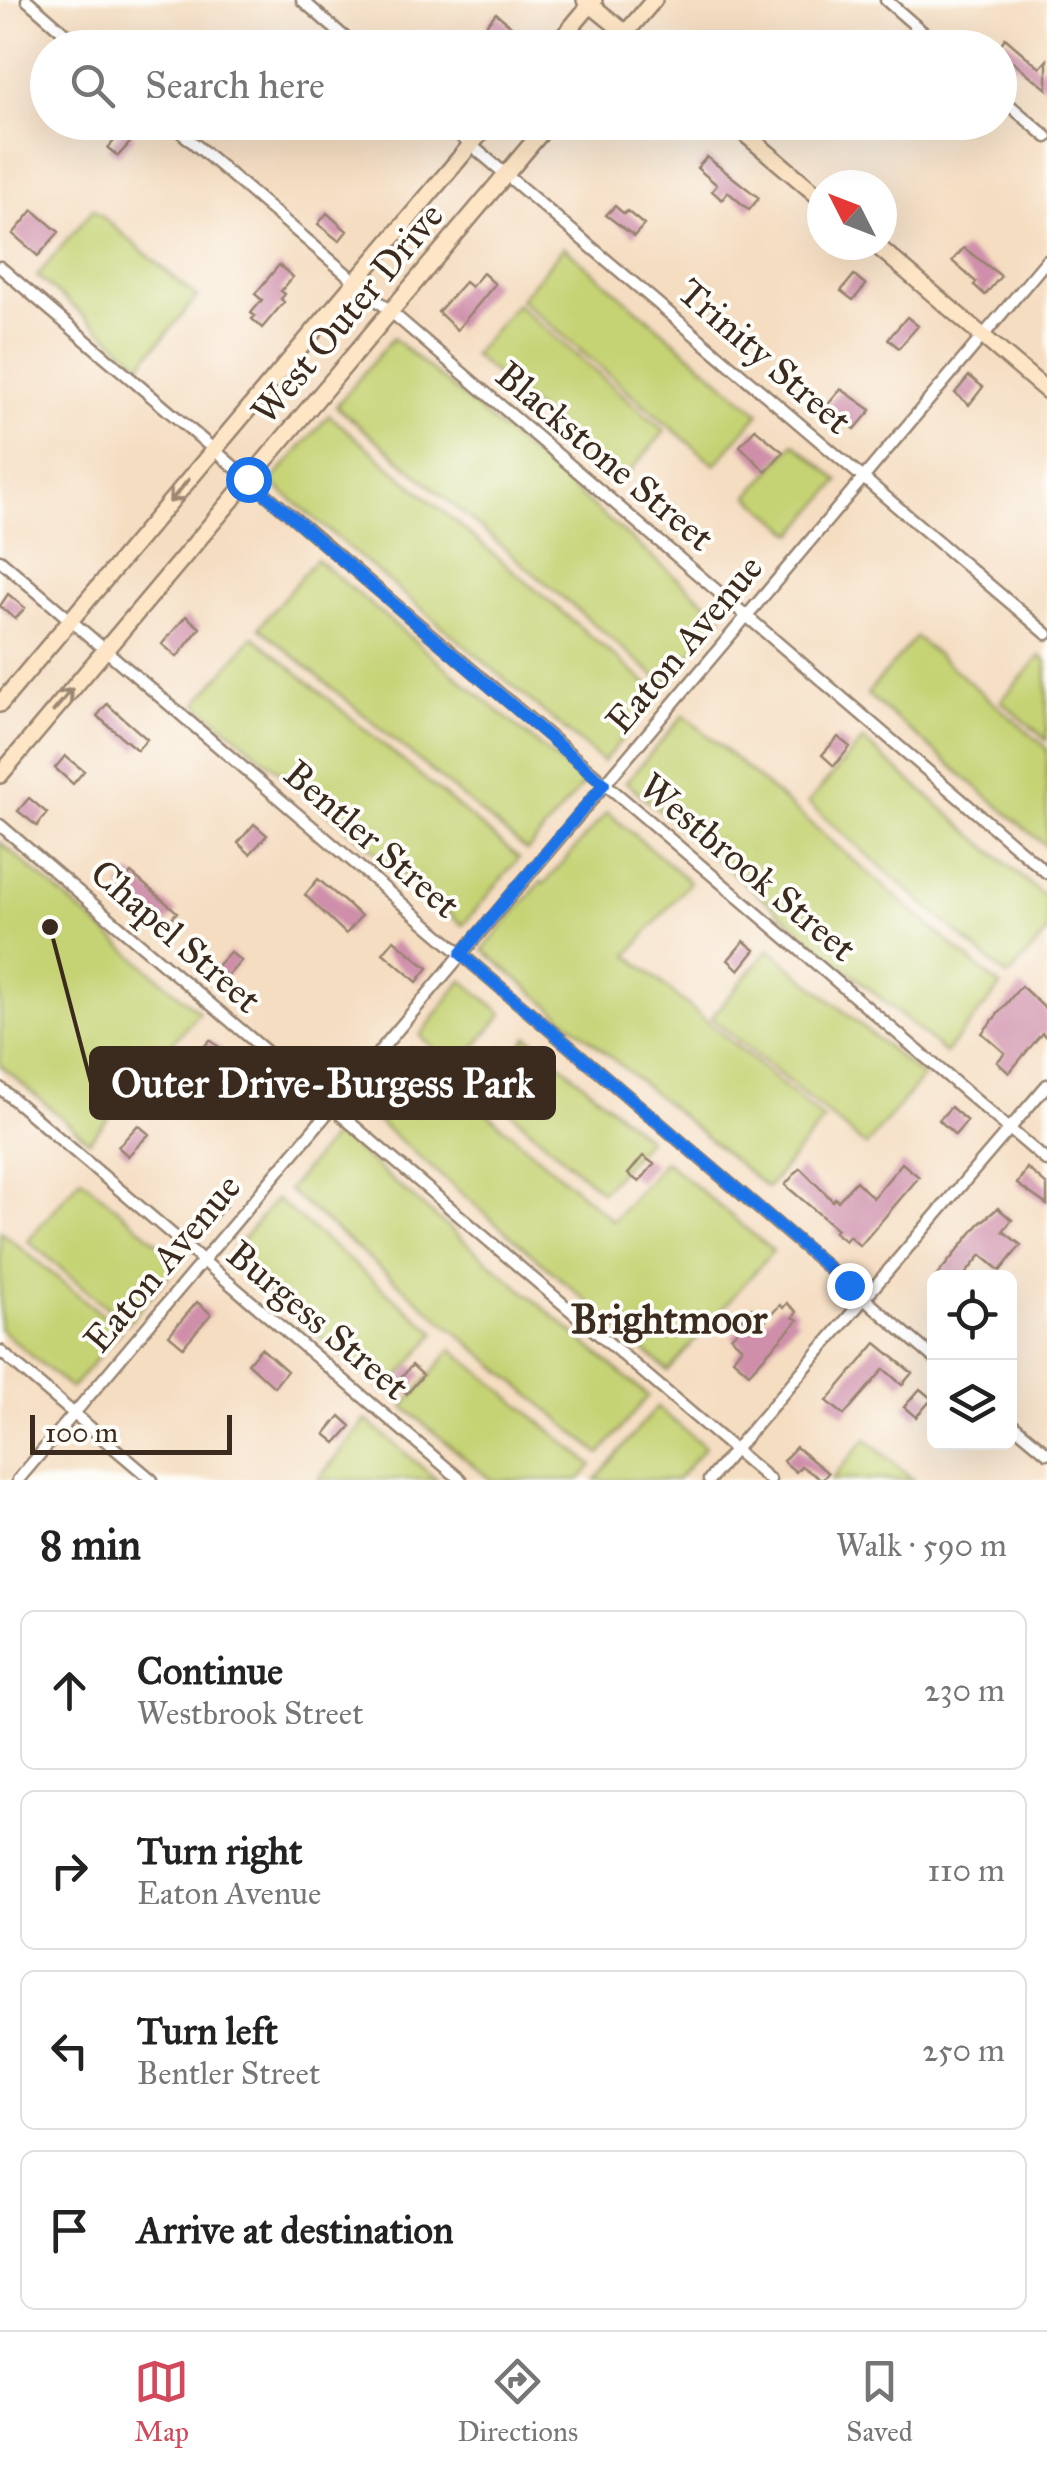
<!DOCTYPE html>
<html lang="en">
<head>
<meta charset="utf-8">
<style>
	:root { --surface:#fff; --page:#f2f2f2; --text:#222; --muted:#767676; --line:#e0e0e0; --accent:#d1495b }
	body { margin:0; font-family:"IM FELL Great Primer",serif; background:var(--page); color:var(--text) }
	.controls { position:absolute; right:30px; bottom:30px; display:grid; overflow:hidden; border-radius:15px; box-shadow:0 10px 40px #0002 }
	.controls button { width:90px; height:90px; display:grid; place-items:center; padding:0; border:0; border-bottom:2px solid var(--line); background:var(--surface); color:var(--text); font:50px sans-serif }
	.compass { position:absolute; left:807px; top:170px; width:90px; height:90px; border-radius:50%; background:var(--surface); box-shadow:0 10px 40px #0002; rotate:312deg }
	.scale { position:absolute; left:30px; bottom:25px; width:202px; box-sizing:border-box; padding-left:10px; border:5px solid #3b2a1e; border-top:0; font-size:28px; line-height:35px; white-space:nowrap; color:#3b2a1e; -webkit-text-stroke:8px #fdfcf7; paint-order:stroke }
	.stop { position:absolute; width:30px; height:30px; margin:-22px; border:8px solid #1a73e8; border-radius:50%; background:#fff }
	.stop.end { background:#1a73e8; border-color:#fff; box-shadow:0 2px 10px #0008 }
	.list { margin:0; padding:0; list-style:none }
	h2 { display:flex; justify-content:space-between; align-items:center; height:130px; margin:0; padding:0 40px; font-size:42px }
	h2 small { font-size:32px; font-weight:400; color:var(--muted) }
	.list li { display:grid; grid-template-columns:65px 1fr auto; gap:30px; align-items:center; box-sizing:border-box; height:160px; margin:0 20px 20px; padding:0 20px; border:2px solid var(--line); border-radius:15px }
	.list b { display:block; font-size:38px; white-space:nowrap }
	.list p { margin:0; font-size:32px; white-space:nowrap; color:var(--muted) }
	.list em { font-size:32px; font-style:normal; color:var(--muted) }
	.icon { flex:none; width:55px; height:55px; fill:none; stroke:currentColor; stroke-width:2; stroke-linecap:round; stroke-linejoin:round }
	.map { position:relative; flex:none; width:1047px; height:1480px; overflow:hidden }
	.search { position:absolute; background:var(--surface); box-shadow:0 10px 40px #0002; left:30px; right:30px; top:30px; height:110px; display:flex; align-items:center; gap:25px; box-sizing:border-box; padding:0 35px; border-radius:55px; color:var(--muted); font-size:38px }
	.sheet { height:850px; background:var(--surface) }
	nav { display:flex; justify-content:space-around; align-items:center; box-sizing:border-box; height:140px; border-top:2px solid var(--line); background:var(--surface); font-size:28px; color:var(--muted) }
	nav a { display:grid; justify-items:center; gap:5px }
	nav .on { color:var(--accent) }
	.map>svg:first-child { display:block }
	.green { fill:#c6d375; stroke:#807e4a; stroke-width:2.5 }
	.building { fill:#cf8faa }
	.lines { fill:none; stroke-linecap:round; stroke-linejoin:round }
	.street-casing { stroke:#988470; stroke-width:15 }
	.secondary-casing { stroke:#988470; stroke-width:20 }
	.street { stroke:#fff; stroke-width:10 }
	.secondary { stroke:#fde5c5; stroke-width:15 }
	.oneway { stroke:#9c8872 }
	.route { stroke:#1a73e8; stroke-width:12 }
	.labels { text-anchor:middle; stroke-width:8; stroke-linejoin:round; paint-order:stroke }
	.street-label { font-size:38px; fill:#3b2a1e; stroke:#fdfcf7 }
	.neighbourhood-label { font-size:40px; font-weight:bold; fill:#3b2a1e; stroke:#fdfcf7 }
	.leader { fill:none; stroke:#3b2a1e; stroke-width:4 }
	.callout-dot { fill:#3b2a1e; stroke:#fdfcf7; stroke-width:4 }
	.callout { fill:#3b2a1e; stroke:#3b2a1e; stroke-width:4 }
	.callout-label { font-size:40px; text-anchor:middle; font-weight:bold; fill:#fff }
</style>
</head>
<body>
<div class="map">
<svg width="1047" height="1480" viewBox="0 0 1047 1480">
	<rect width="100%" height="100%" fill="#fdfcf7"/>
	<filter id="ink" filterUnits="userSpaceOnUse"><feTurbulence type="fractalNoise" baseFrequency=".01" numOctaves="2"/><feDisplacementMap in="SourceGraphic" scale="20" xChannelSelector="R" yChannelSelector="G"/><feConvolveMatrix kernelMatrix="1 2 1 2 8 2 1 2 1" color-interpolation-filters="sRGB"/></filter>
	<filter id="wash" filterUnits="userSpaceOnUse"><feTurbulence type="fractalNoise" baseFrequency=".0048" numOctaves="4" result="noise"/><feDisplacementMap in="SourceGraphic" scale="40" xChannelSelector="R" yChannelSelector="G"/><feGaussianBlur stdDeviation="2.25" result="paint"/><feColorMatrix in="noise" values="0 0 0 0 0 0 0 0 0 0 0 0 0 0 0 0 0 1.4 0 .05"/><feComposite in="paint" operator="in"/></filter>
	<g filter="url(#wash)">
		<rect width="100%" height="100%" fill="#f5ddc1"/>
		<path class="green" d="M 93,209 L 197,297 L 141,364 L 37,276 Z
			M 564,247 L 759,413 L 715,465 L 520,299 Z
			M 516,304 L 665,431 L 621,482 L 473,355 Z
			M 393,338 L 722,616 L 665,684 L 336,406 Z
			M 329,415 L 659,694 L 603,762 L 271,482 Z
			M 794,443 L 839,481 L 794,534 L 749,496 Z
			M 316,559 L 584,783 L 527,851 L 259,627 Z
			M 253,636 L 519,858 L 463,925 L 197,703 Z
			M 916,637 L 1047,748 L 1047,847 L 867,694 Z
			M 1040,656 L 1047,662 L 1047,740 L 1001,701 Z
			M 684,715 L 1001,987 L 945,1053 L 626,782 Z
			M 863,740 L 1047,899 L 1047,933 L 1008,977 L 808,803 Z
			M 607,812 L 690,882 L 628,955 L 824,1120 L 767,1188 L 483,950 L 541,882 L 544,884 Z
			M 0,842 L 199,1012 L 89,1141 L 0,1065 Z
			M 769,949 L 923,1077 L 866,1146 L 711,1018 Z
			M 462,980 L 503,1014 L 457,1068 L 420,1036 Z
			M 528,1036 L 648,1139 L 602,1192 L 485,1089 Z
			M 411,1048 L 613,1221 L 665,1161 L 773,1251 L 668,1371 L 360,1106 Z
			M 336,1133 L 648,1396 L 600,1454 L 288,1190 Z
			M 81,1178 L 180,1262 L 127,1324 L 28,1241 Z
			M 276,1199 L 436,1333 L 386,1392 L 227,1258 Z
			M 0,1231 L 121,1330 L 71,1389 L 0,1329 Z
			M 452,1349 L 592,1465 L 579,1480 L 491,1480 L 404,1407 Z
			M 657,1407 L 705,1447 L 677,1480 L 595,1480 Z
			M 366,1420 L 437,1480 L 318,1480 Z
			M 866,1439 L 913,1480 L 831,1480 Z"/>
		<g id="blocks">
			<path class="building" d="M 496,13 L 517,31 L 507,42 L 486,25 Z
				M 1005,38 L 1040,68 L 1047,60 L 1047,89 L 1000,52 L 998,48 Z
				M 125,128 L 135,137 L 118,156 L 108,148 Z
				M 707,157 L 759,198 L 749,210 L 728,192 L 722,200 L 712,191 L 717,185 L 697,168 Z
				M 615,206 L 624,214 L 627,211 L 644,225 L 634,236 L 606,215 Z
				M 33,210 L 59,232 L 38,256 L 13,234 Z
				M 327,213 L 347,231 L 339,241 L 318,224 Z
				M 964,248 L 1001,276 L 985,295 L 974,285 L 976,282 L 952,261 Z
				M 279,265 L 293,277 L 281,291 L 285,294 L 281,299 L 284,302 L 262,328 L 252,319 L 255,316 L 251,313 L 262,300 L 255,294 Z
				M 483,273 L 495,284 L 457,330 L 438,312 L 465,282 L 471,287 Z
				M 854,275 L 866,285 L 853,300 L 841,291 Z
				M 907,317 L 918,326 L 899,348 L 888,339 Z
				M 969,376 L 983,387 L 969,405 L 955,393 Z
				M 841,389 L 871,410 L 855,429 L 825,408 Z
				M 755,429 L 783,452 L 766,472 L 740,446 Z
				M 8,594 L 25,608 L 15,619 L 0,606 Z
				M 186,616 L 200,628 L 177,657 L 162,644 Z
				M 107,704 L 147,739 L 137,750 L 97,716 Z
				M 838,737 L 850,747 L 834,766 L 822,755 Z
				M 65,756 L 84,771 L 73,784 L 55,768 Z
				M 29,798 L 47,813 L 37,826 L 18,811 Z
				M 254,824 L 267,835 L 250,854 L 238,843 Z
				M 131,873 L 177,912 L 166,924 L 119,887 Z
				M 318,879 L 361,916 L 346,934 L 305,895 Z
				M 394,940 L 428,968 L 417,982 L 383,953 Z
				M 744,941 L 755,950 L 739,970 L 728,960 Z
				M 230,952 L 241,961 L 224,980 L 213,970 Z
				M 1021,986 L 1047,1010 L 1047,1038 L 1042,1033 L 1009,1073 L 997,1062 L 1005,1053 L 982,1033 Z
				M 210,1040 L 223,1050 L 206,1071 L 193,1060 Z
				M 951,1107 L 967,1121 L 955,1135 L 939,1120 Z
				M 138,1125 L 149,1134 L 128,1156 L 118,1147 Z
				M 643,1156 L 654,1164 L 639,1182 L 628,1174 Z
				M 902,1163 L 919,1177 L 860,1246 L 849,1236 L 845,1241 L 834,1232 L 837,1229 L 785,1185 L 800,1168 L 833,1201 L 835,1198 L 838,1201 L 856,1181 L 873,1198 Z
				M 1027,1168 L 1047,1185 L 1047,1205 L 1017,1184 Z
				M 216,1196 L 227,1205 L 209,1226 L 198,1216 Z
				M 998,1208 L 1012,1220 L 1003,1231 L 1021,1245 L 1000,1271 L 981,1255 L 962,1278 L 935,1278 L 979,1224 Z
				M 197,1302 L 211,1314 L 183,1347 L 169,1335 Z
				M 787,1303 L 797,1312 L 793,1317 L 798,1320 L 749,1373 L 733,1359 L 742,1347 L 731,1337 L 746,1321 L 742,1318 L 751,1308 L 766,1320 L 780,1305 L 783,1308 Z
				M 876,1343 L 912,1373 L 902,1385 L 884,1369 L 844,1415 L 827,1401 Z
				M 261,1348 L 287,1371 L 274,1387 L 248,1363 Z
				M 412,1365 L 423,1375 L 407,1394 L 396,1384 Z
				M 920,1389 L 932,1399 L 916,1417 L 904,1407 Z
				M 340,1416 L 351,1426 L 336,1443 L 325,1434 Z
				M 796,1447 L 828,1473 L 822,1480 L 801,1466 L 796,1472 L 783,1461 Z"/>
		</g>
	</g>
	<g filter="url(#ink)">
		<use href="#blocks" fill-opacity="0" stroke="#988470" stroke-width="2.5"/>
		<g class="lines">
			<g class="street-casing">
				<path id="street" d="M 27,0 L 82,48
					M 302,0 L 357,48
					M 886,0 L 941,48
					M 1000,97 L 1047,137
					M 169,122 L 1047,873
					M 444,122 L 1047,634
					M 0,267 L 1047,1161
					M 0,560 L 934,1358
					M 0,825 L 770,1480
					M 0,1088 L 461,1480
					M 0,1351 L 152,1480
					M 1010,1422 L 1047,1453
					M 18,1480 L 1047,260
					M 709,1480 L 1047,1085"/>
			</g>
			<g class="secondary-casing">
				<path id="secondary" d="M 585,0 L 644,48
					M 554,48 L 594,0
					M 613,48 L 654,0
					M 731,122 L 822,199
					M 876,245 L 1047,391
					M 0,704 L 490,122
					M 0,775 L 550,122"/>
			</g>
			<use href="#street" class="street"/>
			<use href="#secondary" class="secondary"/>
		</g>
		<defs><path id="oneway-shaft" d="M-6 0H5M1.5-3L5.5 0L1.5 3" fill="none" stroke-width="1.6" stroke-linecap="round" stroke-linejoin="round" transform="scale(2.5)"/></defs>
		<g class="oneway">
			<use href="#oneway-shaft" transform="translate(179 491) rotate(130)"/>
			<use href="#oneway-shaft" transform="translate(63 700) rotate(-50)"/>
		</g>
	</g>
	<g class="lines" filter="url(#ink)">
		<path class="route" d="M 248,479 L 604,784 L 461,954 L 849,1285"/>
	</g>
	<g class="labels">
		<g class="street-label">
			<text transform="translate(347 313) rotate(-50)" y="13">West Outer Drive</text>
			<text transform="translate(765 356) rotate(41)" y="13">Trinity Street</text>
			<text transform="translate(605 456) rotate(40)" y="13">Blackstone Street</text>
			<text transform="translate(684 644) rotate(-50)" y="13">Eaton Avenue</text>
			<text transform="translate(372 839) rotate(41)" y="13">Bentler Street</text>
			<text transform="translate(748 867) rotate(40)" y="13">Westbrook Street</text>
			<text transform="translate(176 936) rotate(41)" y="13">Chapel Street</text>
			<text transform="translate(162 1263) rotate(-50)" y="13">Eaton Avenue</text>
			<text transform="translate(318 1320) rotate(40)" y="13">Burgess Street</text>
		</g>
		<g class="neighbourhood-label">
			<text x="669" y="1333">Brightmoor</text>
		</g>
	</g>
	<path class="leader" d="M50 927L91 1083"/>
	<circle class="callout-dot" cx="50" cy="927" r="10"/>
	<rect class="callout" x="91" y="1048" width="463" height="70" rx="10"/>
	<g class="callout-label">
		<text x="323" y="1097">Outer Drive-Burgess Park</text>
	</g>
</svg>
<div class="controls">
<button><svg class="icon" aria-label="locate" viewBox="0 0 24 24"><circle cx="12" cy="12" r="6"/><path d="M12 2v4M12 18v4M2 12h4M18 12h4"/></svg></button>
<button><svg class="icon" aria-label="layers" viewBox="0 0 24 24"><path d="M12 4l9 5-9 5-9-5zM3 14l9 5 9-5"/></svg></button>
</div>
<svg class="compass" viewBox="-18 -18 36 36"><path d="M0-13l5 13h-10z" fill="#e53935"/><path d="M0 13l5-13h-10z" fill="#767676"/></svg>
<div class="scale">100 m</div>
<div class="stop" style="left:248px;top:479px"></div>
<div class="stop end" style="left:849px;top:1285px"></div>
<div class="search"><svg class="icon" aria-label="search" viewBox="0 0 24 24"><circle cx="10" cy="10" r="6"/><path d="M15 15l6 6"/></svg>Search here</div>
</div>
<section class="sheet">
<h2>8 min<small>Walk · 590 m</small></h2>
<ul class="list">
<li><svg class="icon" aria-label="ahead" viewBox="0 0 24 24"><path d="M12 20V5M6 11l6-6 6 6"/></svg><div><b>Continue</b><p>Westbrook Street</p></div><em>230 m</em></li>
<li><svg class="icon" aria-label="right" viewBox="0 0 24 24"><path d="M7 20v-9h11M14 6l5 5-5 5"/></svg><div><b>Turn right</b><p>Eaton Avenue</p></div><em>110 m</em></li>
<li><svg class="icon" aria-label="left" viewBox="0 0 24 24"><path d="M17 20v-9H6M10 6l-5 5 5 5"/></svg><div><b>Turn left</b><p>Bentler Street</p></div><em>250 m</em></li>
<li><svg class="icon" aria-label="arrive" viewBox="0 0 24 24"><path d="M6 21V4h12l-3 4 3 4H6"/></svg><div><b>Arrive at destination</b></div></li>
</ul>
</section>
<nav>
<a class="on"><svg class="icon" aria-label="map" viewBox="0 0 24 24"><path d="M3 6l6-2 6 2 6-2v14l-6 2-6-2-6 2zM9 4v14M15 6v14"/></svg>Map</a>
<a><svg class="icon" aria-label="directions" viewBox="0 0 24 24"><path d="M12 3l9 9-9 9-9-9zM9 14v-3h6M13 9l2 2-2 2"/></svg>Directions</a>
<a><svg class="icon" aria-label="saved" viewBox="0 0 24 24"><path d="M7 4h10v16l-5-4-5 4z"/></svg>Saved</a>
</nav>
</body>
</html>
